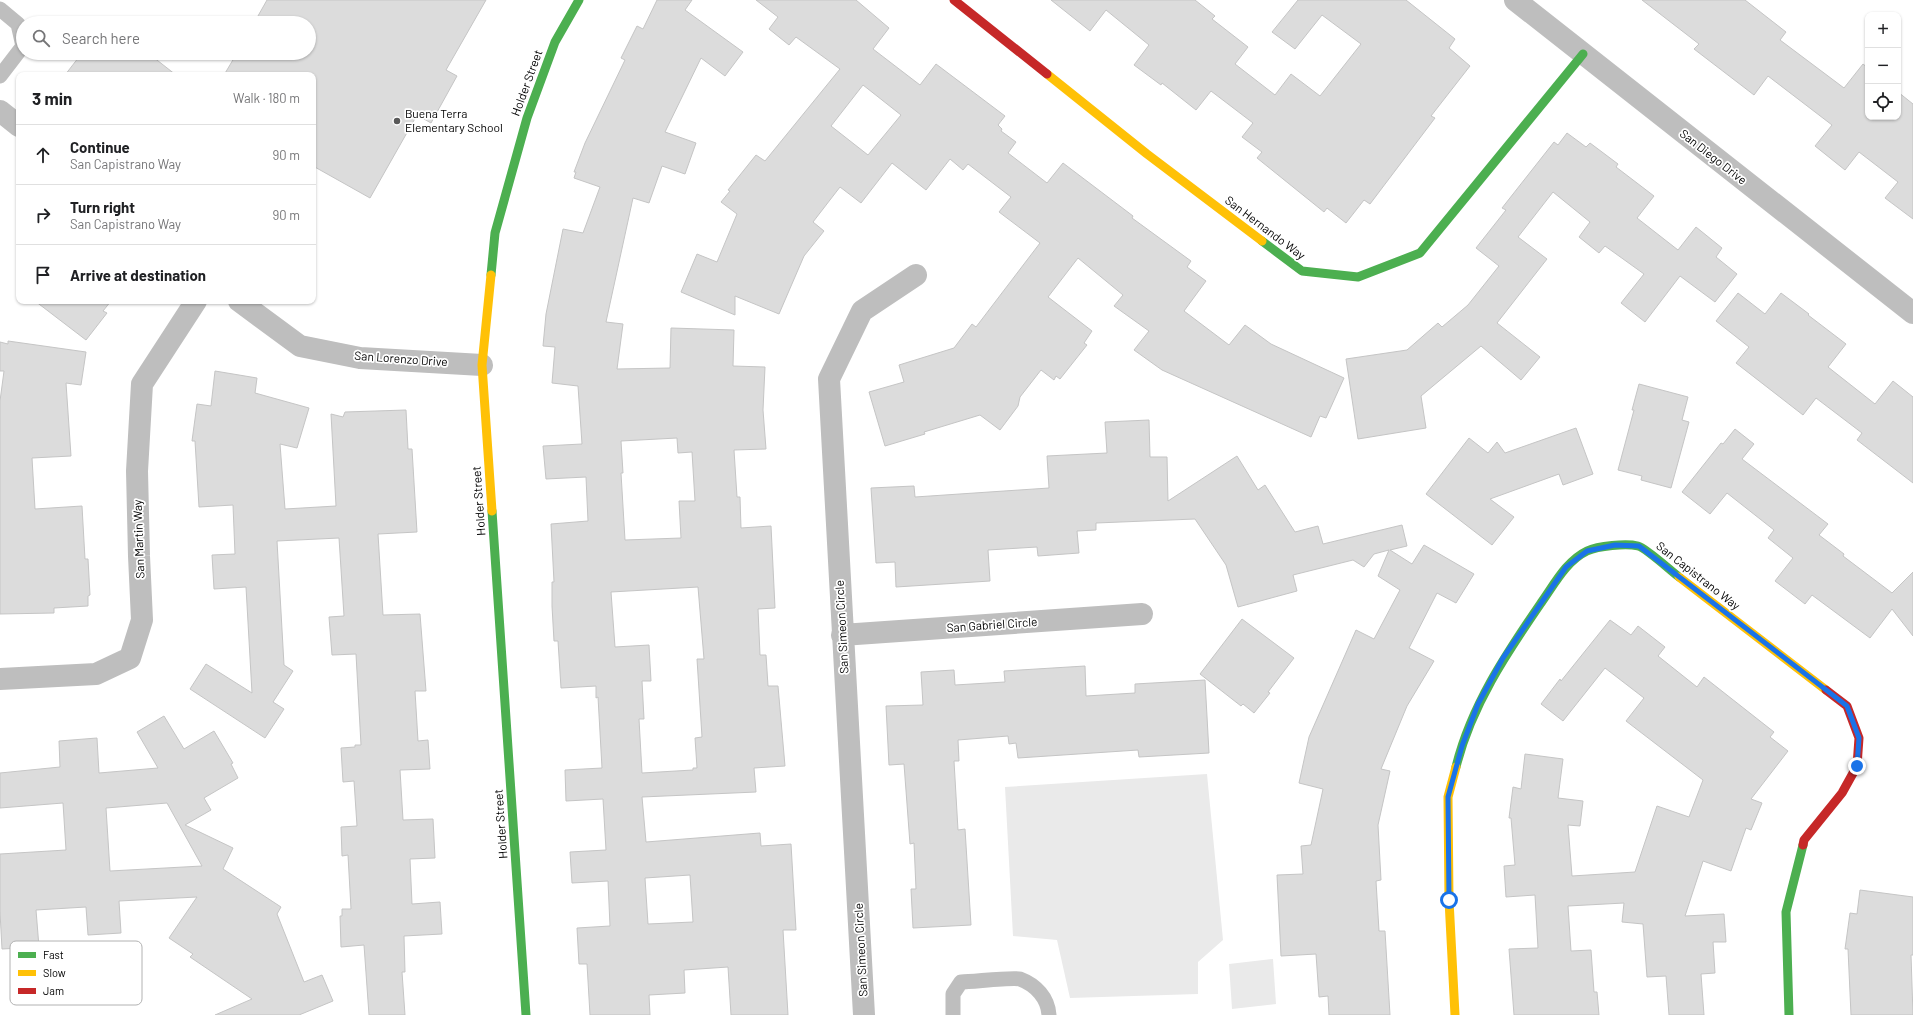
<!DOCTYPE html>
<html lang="en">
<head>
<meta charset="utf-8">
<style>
	:root { --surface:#fff; --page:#f2f2f2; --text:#202124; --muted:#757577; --line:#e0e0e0 }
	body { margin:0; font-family:Barlow,sans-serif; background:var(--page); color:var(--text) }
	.controls { position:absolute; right:12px; top:12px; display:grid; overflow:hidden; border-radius:8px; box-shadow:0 1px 3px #0004 }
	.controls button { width:36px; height:36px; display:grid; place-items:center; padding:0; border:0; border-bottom:1px solid var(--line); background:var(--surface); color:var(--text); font:20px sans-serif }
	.stop { position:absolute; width:12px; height:12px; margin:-9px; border:3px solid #1a73e8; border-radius:50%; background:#fff }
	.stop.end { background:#1a73e8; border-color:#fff; box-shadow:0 1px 4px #0008 }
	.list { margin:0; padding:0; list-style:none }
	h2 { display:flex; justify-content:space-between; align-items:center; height:52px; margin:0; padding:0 16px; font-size:17px }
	h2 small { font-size:13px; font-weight:400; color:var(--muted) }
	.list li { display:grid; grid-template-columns:26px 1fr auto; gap:12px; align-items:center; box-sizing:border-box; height:60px; padding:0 16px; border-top:1px solid var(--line) }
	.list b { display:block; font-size:15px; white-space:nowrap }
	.list p { margin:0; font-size:13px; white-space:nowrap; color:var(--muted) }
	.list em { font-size:13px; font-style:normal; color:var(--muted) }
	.icon { flex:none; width:22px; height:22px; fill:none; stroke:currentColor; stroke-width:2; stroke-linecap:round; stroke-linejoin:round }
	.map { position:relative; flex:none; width:1913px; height:1015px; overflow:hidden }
	.search { position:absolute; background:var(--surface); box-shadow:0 1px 3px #0004; left:16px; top:16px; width:300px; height:44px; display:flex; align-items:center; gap:10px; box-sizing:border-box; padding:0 14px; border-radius:22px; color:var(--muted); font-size:15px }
	.panel { position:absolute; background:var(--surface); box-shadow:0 1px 3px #0004; left:16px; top:72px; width:300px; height:232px; border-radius:8px }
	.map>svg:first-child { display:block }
	.green { fill:#eaeaea }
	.building { fill:#dcdcdc; stroke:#c5c5c5; fill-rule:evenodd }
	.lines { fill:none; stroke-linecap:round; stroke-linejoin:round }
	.lane { stroke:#bebebe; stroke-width:15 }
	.street { stroke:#bebebe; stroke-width:22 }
	.fast { stroke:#4caf50; stroke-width:9 }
	.slow { stroke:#ffc107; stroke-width:9 }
	.jam { stroke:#c62828; stroke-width:9 }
	.route { stroke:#1a73e8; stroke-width:5 }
	.poi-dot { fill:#595959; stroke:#fff; stroke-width:1.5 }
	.labels { text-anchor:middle; stroke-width:3.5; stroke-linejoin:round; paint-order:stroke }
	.street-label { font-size:12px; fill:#000; stroke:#fff }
	.poi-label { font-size:12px; fill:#000; stroke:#fff; text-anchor:start }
	.key { fill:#fff; stroke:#b2b2b2; stroke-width:1 }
	.key-label { font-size:11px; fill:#000 }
</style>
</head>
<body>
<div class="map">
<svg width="1913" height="1015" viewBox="0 0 1913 1015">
	<rect width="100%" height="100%" fill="#fff"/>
	<path class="green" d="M 1207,774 L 1223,940 L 1198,962 L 1198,1011 L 1198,994 L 1070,998 L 1057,940 L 1013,936 L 1005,787 Z
		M 1273,959 L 1276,1004 L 1232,1009 L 1229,964 Z"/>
	<path class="building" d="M 267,0 L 486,0 L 446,70 L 457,76 L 431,123 L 417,115 L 370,198 L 313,166 L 313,75 L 224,75 L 237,53 L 309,53 L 309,23 L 254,23 Z
		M 657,0 L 692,0 L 685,10 L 743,52 L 725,76 L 701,58 L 665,132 L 696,143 L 685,174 L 662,166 L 649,203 L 633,198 L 606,322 L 623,324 L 617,369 L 670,368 L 671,328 L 734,330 L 733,366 L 765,367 L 763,410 L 766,449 L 734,450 L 737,497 L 740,497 L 741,528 L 771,526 L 775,608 L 758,609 L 760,655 L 766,655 L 768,686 L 778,686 L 785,766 L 754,768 L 756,792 L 642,797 L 646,842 L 760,833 L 761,846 L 791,844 L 796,930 L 783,930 L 788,1015 L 731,1015 L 728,967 L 684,970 L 685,993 L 649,995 L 650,1015 L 590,1015 L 587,964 L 579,964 L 577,928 L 610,926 L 608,881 L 572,883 L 570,852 L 606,850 L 603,799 L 566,801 L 565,770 L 602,768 L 598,697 L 596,698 L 596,686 L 561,688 L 558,641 L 554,641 L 552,606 L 552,582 L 554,582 L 551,524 L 588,521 L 586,477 L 546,479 L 543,446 L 582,444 L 578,386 L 552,383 L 555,347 L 543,346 L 546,314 L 563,229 L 583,233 L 600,187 L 574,178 L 576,172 L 574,172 L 585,143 L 625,60 L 621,58 L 637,26 L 643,29 ZM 677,438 L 678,453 L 692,452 L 695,501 L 679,501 L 681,538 L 625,540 L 621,473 L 623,473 L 621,441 ZM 698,587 L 704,659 L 697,659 L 702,737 L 695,738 L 697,768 L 693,768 L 693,770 L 642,773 L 639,719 L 644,719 L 642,681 L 651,681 L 649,645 L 615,647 L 611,592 ZM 690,875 L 693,922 L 648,924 L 645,878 Z
		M 756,0 L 856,0 L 889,28 L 873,49 L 920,85 L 936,64 L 1005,116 L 998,125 L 1002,129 L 1001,131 L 1016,142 L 1008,153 L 1047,183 L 1063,163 L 1133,216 L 1132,218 L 1191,261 L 1187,267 L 1206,281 L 1184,311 L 1229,345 L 1245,325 L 1271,344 L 1344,378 L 1326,418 L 1320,416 L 1311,437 L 1162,370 L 1134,350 L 1149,331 L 1114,306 L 1123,295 L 1078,258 L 1048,297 L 1092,331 L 1084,343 L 1087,345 L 1060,379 L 1056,376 L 1054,380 L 1041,370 L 1020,397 L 1018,406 L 1000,430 L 980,415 L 924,432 L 925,434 L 885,446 L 869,392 L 904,382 L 899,365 L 954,348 L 972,324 L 976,327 L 1040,243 L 999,212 L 1011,197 L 968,164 L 963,170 L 950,159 L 926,190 L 892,163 L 861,203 L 840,187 L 813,222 L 824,231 L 804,256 L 779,314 L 735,296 L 735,315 L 681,292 L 697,254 L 717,262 L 737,214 L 721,202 L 730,191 L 728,190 L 756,155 L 765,161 L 840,69 L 796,37 L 789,45 L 769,29 L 778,17 ZM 863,85 L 901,115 L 868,155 L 831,126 Z
		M 1051,0 L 1195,0 L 1215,16 L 1212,19 L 1248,47 L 1235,64 L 1275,95 L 1291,74 L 1320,96 L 1361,44 L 1322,15 L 1295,49 L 1272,32 L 1298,0 L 1406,0 L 1455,39 L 1449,48 L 1470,66 L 1431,116 L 1435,118 L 1370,204 L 1364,200 L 1346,223 L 1327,208 L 1324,212 L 1257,158 L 1262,152 L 1242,137 L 1253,123 L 1211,91 L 1196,110 L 1162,83 L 1161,85 L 1134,65 L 1149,45 L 1106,10 L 1090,31 Z
		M 1642,0 L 1745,0 L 1786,32 L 1780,40 L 1844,88 L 1863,64 L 1868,68 L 1868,117 L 1898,117 L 1898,92 L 1913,104 L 1913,219 L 1885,198 L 1898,182 L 1859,152 L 1845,170 L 1815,146 L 1832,125 L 1768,76 L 1754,95 L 1694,49 L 1699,44 Z
		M 82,53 L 148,53 L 176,75 L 65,75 Z
		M 1567,133 L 1586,147 L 1590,143 L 1618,164 L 1616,167 L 1654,196 L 1637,218 L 1678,250 L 1696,227 L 1722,248 L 1716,257 L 1737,274 L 1715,302 L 1680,276 L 1645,322 L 1621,303 L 1644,274 L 1605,246 L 1599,253 L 1579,237 L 1590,222 L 1553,192 L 1518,237 L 1547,259 L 1497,323 L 1540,357 L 1521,380 L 1481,346 L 1421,396 L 1426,428 L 1358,439 L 1346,359 L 1407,350 L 1438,323 L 1442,327 L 1468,305 L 1499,266 L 1476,248 L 1506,210 L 1502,208 L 1554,142 L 1558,145 Z
		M 1738,293 L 1765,314 L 1781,293 L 1809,314 L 1808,315 L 1846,344 L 1828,367 L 1875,404 L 1893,381 L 1913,397 L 1913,483 L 1857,440 L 1862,433 L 1816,398 L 1803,415 L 1736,363 L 1749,347 L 1716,321 Z
		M 35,301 L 111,301 L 103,311 L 107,313 L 86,340 Z
		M 8,341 L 86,352 L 81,385 L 66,383 L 71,456 L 32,458 L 35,509 L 82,506 L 85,559 L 88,559 L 90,595 L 88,596 L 88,606 L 54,608 L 54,613 L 0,614 L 0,401 L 4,371 L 0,371 L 0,342 L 8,344 Z
		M 215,371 L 257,378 L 255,393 L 309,408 L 297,448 L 280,444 L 285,509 L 336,506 L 331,414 L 343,417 L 345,412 L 406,410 L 408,449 L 412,449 L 417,532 L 378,534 L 383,615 L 420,614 L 426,691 L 415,691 L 418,741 L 428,740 L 430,769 L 400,770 L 403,820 L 433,819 L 435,858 L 410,859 L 412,904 L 440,902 L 442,934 L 404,936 L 405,972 L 402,972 L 405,1015 L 369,1015 L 364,945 L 341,947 L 340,916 L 342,916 L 342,909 L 351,909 L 348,855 L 342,856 L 341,827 L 357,826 L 354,781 L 343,782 L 341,748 L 355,747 L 355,745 L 361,745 L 356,654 L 332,655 L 329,617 L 344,616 L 339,538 L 277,541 L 284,665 L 293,671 L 273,702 L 284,709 L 265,738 L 190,689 L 206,664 L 252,693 L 246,587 L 214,589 L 212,555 L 235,554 L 233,505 L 199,507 L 195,441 L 192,441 L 197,404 L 211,406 Z
		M 1639,384 L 1688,397 L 1682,420 L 1689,422 L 1671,488 L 1641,480 L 1642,476 L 1618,470 L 1634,410 L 1632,410 Z
		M 1149,420 L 1150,457 L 1167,457 L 1168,501 L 1237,456 L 1258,490 L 1265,485 L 1295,532 L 1318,526 L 1323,544 L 1402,525 L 1407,546 L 1390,550 L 1412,564 L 1424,545 L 1474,574 L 1456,603 L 1437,593 L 1409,648 L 1434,661 L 1407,706 L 1381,769 L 1390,771 L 1378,825 L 1381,880 L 1376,881 L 1379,931 L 1385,931 L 1390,1015 L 1329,1015 L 1328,996 L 1319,997 L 1316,954 L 1281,956 L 1277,875 L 1303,874 L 1301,846 L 1311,845 L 1323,789 L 1299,783 L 1309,737 L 1356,630 L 1374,639 L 1400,590 L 1378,576 L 1389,550 L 1374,554 L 1364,567 L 1353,560 L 1293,575 L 1297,591 L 1238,607 L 1226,565 L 1195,519 L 1096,523 L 1096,530 L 1077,531 L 1079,553 L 1038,556 L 1037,547 L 988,550 L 990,581 L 896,587 L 895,562 L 876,563 L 871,488 L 914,486 L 915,497 L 1049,488 L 1047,456 L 1107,453 L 1105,422 Z
		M 1576,428 L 1593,474 L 1563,485 L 1559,474 L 1490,499 L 1514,517 L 1492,545 L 1426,494 L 1469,438 L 1488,453 L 1497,442 L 1505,453 Z
		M 1735,429 L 1754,444 L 1742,459 L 1828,524 L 1819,535 L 1844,554 L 1843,556 L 1892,593 L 1913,572 L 1913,636 L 1892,609 L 1870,638 L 1812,595 L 1805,604 L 1775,581 L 1793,558 L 1768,538 L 1774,530 L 1727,493 L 1710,514 L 1682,492 L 1721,443 L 1723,444 Z
		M 1242,619 L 1294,658 L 1268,692 L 1270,693 L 1254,713 L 1243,704 L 1241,706 L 1200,674 Z
		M 1610,620 L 1631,635 L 1638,626 L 1665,647 L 1658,656 L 1697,687 L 1704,677 L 1774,732 L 1770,737 L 1788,751 L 1751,799 L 1762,803 L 1751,830 L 1746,828 L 1731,871 L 1703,861 L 1685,916 L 1724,914 L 1726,942 L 1713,942 L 1715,973 L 1701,974 L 1704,1015 L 1669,1015 L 1666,976 L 1647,977 L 1643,924 L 1622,922 L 1624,903 L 1568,906 L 1571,951 L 1591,950 L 1594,992 L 1597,992 L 1599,1015 L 1514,1015 L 1509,949 L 1538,948 L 1535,895 L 1506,897 L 1504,866 L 1515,865 L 1511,818 L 1509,818 L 1513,787 L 1521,789 L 1525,754 L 1563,759 L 1558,798 L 1583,801 L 1580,826 L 1568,825 L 1572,876 L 1635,872 L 1657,806 L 1689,817 L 1703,780 L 1626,721 L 1644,698 L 1605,668 L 1563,721 L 1541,704 L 1560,679 L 1561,681 Z
		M 1085,666 L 1086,696 L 1135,693 L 1135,684 L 1205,680 L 1209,753 L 1139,757 L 1138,750 L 1018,758 L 1016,743 L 1009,744 L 1008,736 L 958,740 L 959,761 L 954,761 L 958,830 L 965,829 L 971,925 L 913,928 L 911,889 L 916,889 L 914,843 L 910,844 L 904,764 L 889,765 L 886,706 L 923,705 L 921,672 L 954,670 L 955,685 L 1005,682 L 1004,671 Z
		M 164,716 L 184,749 L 214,731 L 233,763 L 231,764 L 238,778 L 204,798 L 211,810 L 185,825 L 233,848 L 223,869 L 281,907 L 277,914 L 304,982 L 322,975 L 333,1001 L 299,1015 L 215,1015 L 252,999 L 190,957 L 193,954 L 169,938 L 197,897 L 119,901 L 121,933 L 88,935 L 86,907 L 36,910 L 39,947 L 2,949 L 0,912 L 0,854 L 66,850 L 63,803 L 0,808 L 0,773 L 60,767 L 59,741 L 97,738 L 99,773 L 158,768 L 137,732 ZM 167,803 L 202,866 L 110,871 L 106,808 Z
		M 1860,890 L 1913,897 L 1913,955 L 1911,955 L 1913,1015 L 1851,1015 L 1848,949 L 1845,949 L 1850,913 L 1857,914 Z"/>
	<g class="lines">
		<path class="lane" d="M 0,9 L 18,24 L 23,46
			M 0,76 L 23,46
			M 953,1015 L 953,994 L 961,982 C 972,982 1012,977 1020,979 C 1036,985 1048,998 1049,1015"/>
		<path class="street" d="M 1515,0 L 1913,313
			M 0,111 L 19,126
			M 239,301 L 300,346 L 360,358 L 482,365
			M 842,635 L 1142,614
			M 0,679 L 96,674 L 130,658 L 142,620 L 139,556 L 137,471 L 142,384 L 196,301
			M 864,1015 L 829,379 L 862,311 L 916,275"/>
		<path class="fast" d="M 1262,241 L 1302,271 L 1358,277 L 1420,253 L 1583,54
			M 491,275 L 495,233 L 527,118 L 555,42 L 579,0
			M 492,511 L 526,1015
			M 1456,767 C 1471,706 1506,654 1541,603 C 1554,585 1566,561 1587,551 C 1598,546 1626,543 1638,546 C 1646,548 1671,571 1679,577
			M 1789,1015 L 1786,912 L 1803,845"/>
		<path class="slow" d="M 1047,74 L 1147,154 L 1262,241
			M 491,275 L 482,365 L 492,511
			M 1679,577 L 1826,690
			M 1455,1015 L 1449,900 L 1448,797 L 1456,767"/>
		<path class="jam" d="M 954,0 L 1047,74
			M 1803,845 L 1804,840 L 1842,793 L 1857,766 L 1859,738 L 1847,706 L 1826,690"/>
	</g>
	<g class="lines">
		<path class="route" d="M 1449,900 L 1448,797 L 1462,746 L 1478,704 L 1503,658 L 1566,567 L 1587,551 L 1615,545 L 1639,546 L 1847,706 L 1859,738 L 1857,766"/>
	</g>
	<circle class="poi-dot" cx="397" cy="121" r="4"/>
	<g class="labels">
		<g class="street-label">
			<text transform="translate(527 83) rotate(-70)" y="4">Holder Street</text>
			<text transform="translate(1713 157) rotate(38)" y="4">San Diego Drive</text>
			<text transform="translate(1265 228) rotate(37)" y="4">San Hernando Way</text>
			<text transform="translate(401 359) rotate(4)" y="4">San Lorenzo Drive</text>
			<text transform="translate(479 501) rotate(-94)" y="4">Holder Street</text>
			<text transform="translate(139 539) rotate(-92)" y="4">San Martin Way</text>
			<text transform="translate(1698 576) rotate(38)" y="4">San Capistrano Way</text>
			<text transform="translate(992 625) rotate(-4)" y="4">San Gabriel Circle</text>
			<text transform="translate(842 627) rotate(-93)" y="4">San Simeon Circle</text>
			<text transform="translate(501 824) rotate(-94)" y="4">Holder Street</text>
			<text transform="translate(861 950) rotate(-93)" y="4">San Simeon Circle</text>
		</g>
		<g class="poi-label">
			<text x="405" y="118">Buena Terra<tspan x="405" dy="14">Elementary School</tspan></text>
		</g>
	</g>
	<rect x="10" y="941" width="132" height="64" rx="6" class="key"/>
	<rect x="18" y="952" width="18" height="6" fill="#4caf50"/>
	<rect x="18" y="970" width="18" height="6" fill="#ffc107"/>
	<rect x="18" y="988" width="18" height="6" fill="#c62828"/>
	<g class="key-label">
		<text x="43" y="959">Fast</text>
		<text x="43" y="977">Slow</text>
		<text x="43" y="995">Jam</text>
	</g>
</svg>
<div class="controls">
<button>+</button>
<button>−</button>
<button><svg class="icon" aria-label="locate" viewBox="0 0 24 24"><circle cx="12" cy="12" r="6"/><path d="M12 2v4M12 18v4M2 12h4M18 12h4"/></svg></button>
</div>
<div class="stop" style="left:1449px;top:900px"></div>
<div class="stop end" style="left:1857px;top:766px"></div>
<div class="search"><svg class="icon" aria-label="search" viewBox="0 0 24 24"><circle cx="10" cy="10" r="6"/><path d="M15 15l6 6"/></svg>Search here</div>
<section class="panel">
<h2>3 min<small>Walk · 180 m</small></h2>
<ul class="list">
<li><svg class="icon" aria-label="ahead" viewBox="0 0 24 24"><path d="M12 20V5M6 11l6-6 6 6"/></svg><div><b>Continue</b><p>San Capistrano Way</p></div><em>90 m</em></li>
<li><svg class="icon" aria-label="right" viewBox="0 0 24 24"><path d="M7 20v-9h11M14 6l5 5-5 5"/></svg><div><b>Turn right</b><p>San Capistrano Way</p></div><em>90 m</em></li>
<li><svg class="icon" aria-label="arrive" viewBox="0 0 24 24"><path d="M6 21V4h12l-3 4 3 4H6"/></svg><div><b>Arrive at destination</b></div></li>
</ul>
</section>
</div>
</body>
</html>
